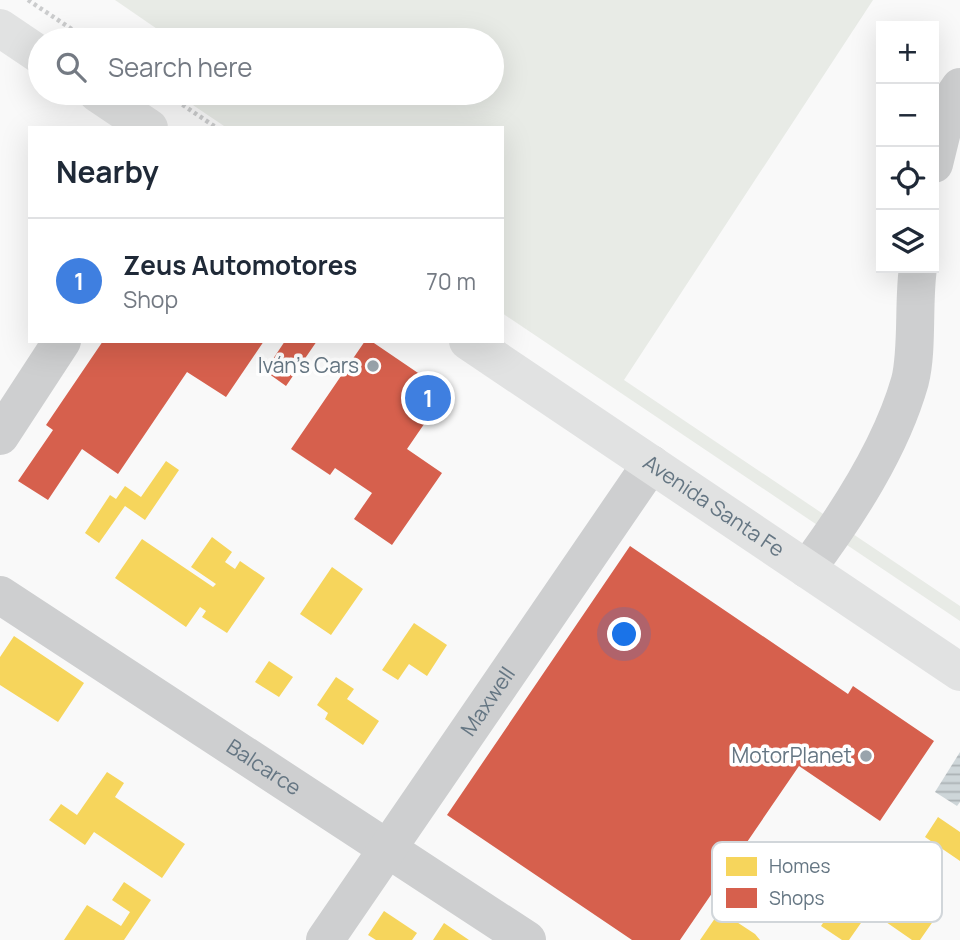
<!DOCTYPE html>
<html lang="en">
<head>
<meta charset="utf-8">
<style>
	:root { --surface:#fff; --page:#f6f6f7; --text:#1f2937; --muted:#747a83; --line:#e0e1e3; --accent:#56606c }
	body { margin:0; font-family:Manrope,sans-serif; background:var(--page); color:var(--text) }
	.controls { position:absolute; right:21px; top:21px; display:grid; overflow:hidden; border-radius:0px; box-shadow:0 7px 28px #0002 }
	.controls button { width:63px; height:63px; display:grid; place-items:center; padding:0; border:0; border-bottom:2px solid var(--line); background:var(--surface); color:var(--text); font:35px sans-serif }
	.you { position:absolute; left:625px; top:635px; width:24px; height:24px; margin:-18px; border:5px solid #fff; border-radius:50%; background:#1a73e8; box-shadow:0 0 0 10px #1a73e833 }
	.badge { display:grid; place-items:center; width:46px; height:46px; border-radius:50%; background:var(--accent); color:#fff; font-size:23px; font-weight:700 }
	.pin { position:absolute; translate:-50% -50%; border:4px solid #fff; box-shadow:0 2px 7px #0006 }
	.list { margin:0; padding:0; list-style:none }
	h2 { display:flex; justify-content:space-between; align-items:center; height:91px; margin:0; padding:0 28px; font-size:30px }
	h2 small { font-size:23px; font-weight:400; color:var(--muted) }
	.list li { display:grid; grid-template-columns:46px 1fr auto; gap:21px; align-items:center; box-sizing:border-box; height:126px; padding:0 28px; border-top:2px solid var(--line) }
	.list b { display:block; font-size:26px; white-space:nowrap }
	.list p { margin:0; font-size:23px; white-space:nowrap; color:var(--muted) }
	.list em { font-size:23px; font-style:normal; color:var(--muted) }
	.icon { flex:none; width:38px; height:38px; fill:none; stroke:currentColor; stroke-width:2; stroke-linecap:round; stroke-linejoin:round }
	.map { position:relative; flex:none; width:960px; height:940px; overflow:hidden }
	.search { position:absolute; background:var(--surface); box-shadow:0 7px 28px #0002; left:28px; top:28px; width:476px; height:77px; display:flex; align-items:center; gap:18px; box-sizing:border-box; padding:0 24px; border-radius:38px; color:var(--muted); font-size:26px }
	.panel { position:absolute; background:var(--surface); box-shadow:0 7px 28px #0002; left:28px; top:126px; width:476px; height:217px; border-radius:0px }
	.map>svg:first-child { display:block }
	.grass { fill:#e8ebe6 }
	.water { fill:url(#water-rules) }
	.homes { fill:#f6d55c }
	.shops { fill:#d6604d }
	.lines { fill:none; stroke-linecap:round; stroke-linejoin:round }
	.path { stroke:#cbcccd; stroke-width:4.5; stroke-dasharray:3.5 3.5; stroke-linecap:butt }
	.minor { stroke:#cecfd0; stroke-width:38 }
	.major { stroke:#e1e2e2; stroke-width:38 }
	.poi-dot { fill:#99a4ac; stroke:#fff; stroke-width:2.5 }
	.labels { text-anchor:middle; stroke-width:7; stroke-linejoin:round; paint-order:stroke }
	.poi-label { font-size:21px; fill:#657683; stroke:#fff; text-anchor:end }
	.street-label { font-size:21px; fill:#657683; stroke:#fff }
	.key { fill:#fff; stroke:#d1d6da; stroke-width:2 }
	.key-label { font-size:19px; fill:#657683 }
</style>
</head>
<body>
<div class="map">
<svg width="960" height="940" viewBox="0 0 960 940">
	<defs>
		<pattern id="water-rules" width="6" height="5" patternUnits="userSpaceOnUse" patternTransform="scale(1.75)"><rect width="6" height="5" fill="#ced6d9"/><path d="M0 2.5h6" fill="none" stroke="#abb2b5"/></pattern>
	</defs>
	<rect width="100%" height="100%" fill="#f9f9f9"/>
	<path class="grass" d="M 115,0 L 873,0 L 624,380 L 960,606 L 960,621 L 502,313 L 502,128 L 227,128 L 175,93 L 492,93 L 492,40 L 159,40 L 163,33 Z"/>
	<path class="water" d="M 960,752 L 960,802 L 957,806 L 935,792 Z"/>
	<path class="homes" d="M 166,461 L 179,470 L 145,520 L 125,506 L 99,543 L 85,533 L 110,495 L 116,499 L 125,486 L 141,497 Z
		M 212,537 L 232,552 L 225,562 L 235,569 L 240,561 L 265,578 L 227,633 L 202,617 L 206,611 L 200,607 L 186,627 L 115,578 L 142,539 L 213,587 L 216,584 L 191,567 Z
		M 332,567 L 363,589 L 331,635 L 300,614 Z
		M 414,623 L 447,645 L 427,676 L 409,664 L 398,680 L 382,670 Z
		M 14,636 L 84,683 L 58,722 L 0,685 L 0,657 Z
		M 269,661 L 293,677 L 279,697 L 255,682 Z
		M 336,677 L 354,689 L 347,699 L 379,721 L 363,745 L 325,719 L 328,713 L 317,705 Z
		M 107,772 L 124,783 L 115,797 L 185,844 L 162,878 L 94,832 L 85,845 L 49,820 L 61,804 L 77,815 Z
		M 938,817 L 960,832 L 960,861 L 925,837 Z
		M 855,875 L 882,893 L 849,940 L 842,940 L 821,926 Z
		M 898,876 L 943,907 L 920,940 L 912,940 L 873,913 Z
		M 124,882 L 151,900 L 124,940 L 64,940 L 87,905 L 121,926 L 130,912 L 112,900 Z
		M 384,911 L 417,933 L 412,940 L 376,940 L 368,935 Z
		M 720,911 L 755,934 L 760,940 L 700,940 Z
		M 444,923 L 469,940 L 433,940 Z"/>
	<path class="shops" d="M 103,341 L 264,341 L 226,397 L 187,372 L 118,474 L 82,449 L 48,500 L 18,481 L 53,430 L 46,425 Z
		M 285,341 L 317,341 L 286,386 L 265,371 Z
		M 365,341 L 371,341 L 446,392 L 407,449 L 442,473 L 392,545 L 354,519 L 372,493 L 335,468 L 330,475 L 291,449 Z
		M 630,546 L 848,694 L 853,686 L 934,741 L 880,821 L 799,766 L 680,940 L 632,940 L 447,815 Z"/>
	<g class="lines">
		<path class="path" d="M 28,0 L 88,40
			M 165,93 L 217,128"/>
		<g class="minor">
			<path d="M 934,164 L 949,103 L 960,87"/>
			<path d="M 0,436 L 62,341"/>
			<path d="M 807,569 C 848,514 891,448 910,381 C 918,349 913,302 918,268"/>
			<path id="s1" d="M 0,595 L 527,940"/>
			<path id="s2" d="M 325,940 L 651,464"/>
		</g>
		<g class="major">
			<path d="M 0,28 L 40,55"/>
			<path d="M 97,93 L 149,128"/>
			<path id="s3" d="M 468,341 L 960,672"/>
		</g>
	</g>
	<g class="poi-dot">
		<circle cx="373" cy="366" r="7"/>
		<circle cx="866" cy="756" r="7"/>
	</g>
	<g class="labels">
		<g class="poi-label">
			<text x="359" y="373">Iván's Cars</text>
			<text x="852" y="763">MotorPlanet</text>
		</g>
		<g class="street-label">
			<text dy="7" stroke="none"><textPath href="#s3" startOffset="296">Avenida Santa Fe</textPath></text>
			<text dy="7" stroke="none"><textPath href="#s2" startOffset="289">Maxwell</textPath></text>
			<text dy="7" stroke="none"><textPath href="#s1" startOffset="315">Balcarce</textPath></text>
		</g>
	</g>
	<rect x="712" y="842" width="230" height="80" rx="10" class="key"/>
	<rect x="726" y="857" width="31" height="19" fill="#f6d55c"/>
	<rect x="726" y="888" width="31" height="20" fill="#d6604d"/>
	<g class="key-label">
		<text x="769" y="873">Homes</text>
		<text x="769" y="905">Shops</text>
	</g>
</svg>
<div class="controls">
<button>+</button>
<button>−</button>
<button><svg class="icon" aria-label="locate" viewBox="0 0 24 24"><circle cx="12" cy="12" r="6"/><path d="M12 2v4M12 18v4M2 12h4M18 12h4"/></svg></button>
<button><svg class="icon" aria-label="layers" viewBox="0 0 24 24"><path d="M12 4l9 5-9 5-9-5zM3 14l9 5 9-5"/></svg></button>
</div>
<div class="you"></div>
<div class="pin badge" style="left:428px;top:398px;background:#3f7fe0">1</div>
<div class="search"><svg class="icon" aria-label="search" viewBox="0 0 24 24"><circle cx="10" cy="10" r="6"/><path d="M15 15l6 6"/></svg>Search here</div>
<section class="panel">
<h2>Nearby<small></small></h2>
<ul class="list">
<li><span class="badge" style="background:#3f7fe0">1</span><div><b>Zeus Automotores</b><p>Shop</p></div><em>70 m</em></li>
</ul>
</section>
</div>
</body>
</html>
